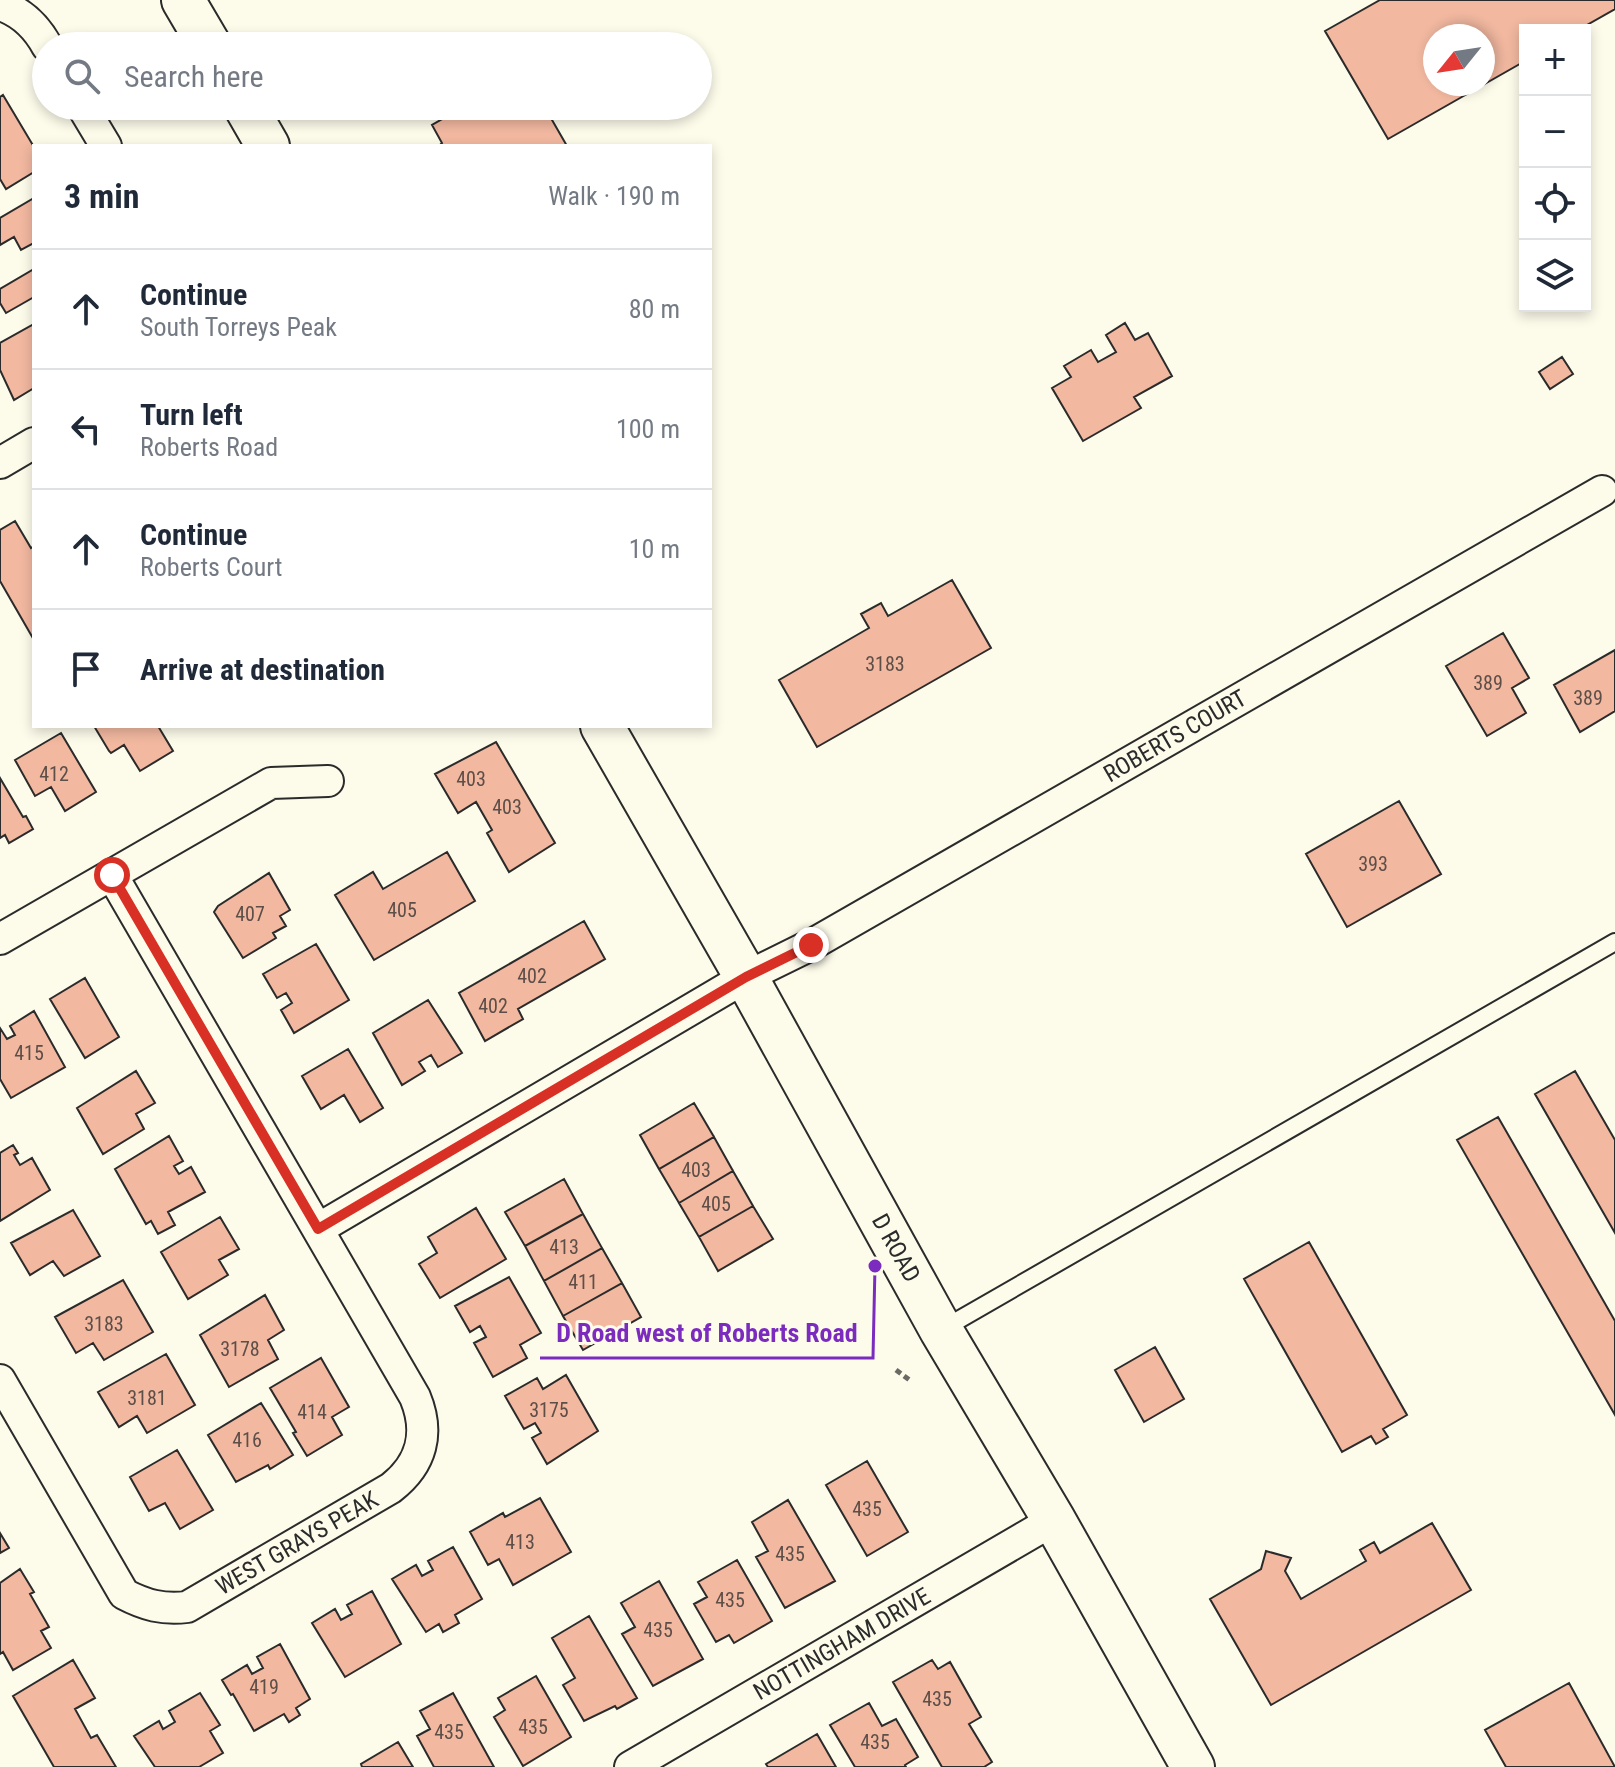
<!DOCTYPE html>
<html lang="en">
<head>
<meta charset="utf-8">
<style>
	:root { --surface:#fff; --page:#f6f6f7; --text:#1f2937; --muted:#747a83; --line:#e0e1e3 }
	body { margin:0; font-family:"Roboto Condensed",sans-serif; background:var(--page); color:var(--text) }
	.controls { position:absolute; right:24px; top:24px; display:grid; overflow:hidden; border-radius:0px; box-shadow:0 4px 12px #0003 }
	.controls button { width:72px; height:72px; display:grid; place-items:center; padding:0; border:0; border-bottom:2px solid var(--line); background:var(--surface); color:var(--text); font:40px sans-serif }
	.compass { position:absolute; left:1423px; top:24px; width:72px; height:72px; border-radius:50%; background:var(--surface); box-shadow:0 4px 12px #0003; rotate:240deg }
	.stop { position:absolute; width:24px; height:24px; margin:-18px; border:6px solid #d93025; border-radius:50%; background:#fff }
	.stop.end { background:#d93025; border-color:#fff; box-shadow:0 2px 8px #0008 }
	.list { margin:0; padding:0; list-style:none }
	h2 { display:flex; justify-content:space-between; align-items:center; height:104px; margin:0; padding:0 32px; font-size:34px }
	h2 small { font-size:26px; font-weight:400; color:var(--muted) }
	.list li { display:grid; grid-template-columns:52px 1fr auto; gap:24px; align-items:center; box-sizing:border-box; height:120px; padding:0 32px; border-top:2px solid var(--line) }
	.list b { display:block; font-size:30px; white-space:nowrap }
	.list p { margin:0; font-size:26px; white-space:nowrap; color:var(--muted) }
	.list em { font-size:26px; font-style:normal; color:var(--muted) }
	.icon { flex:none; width:44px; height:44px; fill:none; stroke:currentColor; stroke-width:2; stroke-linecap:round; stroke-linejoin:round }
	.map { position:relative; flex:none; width:1615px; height:1767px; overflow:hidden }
	.search { position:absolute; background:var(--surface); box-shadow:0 4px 12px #0003; left:32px; top:32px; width:680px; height:88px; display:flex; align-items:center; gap:20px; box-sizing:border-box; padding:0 28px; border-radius:44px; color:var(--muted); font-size:30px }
	.panel { position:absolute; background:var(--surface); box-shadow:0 4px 12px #0003; left:32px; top:144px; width:680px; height:584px; border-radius:0px }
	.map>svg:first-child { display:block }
	.building { fill:#f2b8a0; stroke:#2b2b2b; stroke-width:2; fill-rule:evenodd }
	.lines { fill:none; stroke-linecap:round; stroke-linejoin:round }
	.lane-casing { stroke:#2b2b2b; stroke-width:20 }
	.street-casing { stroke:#2b2b2b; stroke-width:34 }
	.secondary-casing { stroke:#2b2b2b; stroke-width:46 }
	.path { stroke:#6a6964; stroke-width:5; stroke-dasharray:6 4; stroke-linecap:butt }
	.lane { stroke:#fdfbea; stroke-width:16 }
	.street { stroke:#fdfbea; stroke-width:30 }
	.secondary { stroke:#fdfbea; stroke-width:42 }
	.route { stroke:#d93025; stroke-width:10 }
	.labels { text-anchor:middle; stroke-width:6; stroke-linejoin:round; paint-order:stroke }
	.number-label { font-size:20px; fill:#5d4e48 }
	.street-label { font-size:24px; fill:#2b2b2b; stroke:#fdfbea }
	.leader { fill:none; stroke:#7b2cbf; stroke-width:3 }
	.callout-dot { fill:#7b2cbf; stroke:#fdfbea; stroke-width:3 }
	.callout-label { font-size:26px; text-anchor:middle; font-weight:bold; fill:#7b2cbf; stroke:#fdfbea; stroke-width:6; stroke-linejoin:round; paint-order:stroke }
</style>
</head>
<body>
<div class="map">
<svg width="1615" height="1767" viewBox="0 0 1615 1767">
	<rect width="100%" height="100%" fill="#fdfbea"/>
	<path class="building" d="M 1380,0 L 1615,0 L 1615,9 L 1578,30 L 1525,30 L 1525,61 L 1388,139 L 1325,31 ZM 1435,36 L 1483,36 L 1483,84 L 1435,84 Z
		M 3,95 L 34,147 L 34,172 L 6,189 L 0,179 L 0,97 Z
		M 465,106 L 522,106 L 523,108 L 544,106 L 567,146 L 439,146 L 442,143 L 432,125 Z
		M 34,198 L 34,243 L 21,250 L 14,237 L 0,245 L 0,218 Z
		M 34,269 L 34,297 L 6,313 L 0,303 L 0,289 Z
		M 1125,323 L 1135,340 L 1148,333 L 1172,376 L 1134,397 L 1141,408 L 1083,441 L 1052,388 L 1071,377 L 1064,366 L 1091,350 L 1098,362 L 1116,352 L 1106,335 Z
		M 34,324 L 34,388 L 14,400 L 0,370 L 0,343 Z
		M 1562,357 L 1573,374 L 1550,389 L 1539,372 Z
		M 15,521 L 31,548 L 34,546 L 34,640 L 0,581 L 0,530 Z
		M 952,580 L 991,648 L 817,747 L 779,680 L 869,628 L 861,614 L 881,603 L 888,616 Z
		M 1503,633 L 1529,678 L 1512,688 L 1526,713 L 1487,736 L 1446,666 Z
		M 1615,650 L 1615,711 L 1580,732 L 1554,685 Z
		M 94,726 L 158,726 L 173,751 L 140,771 L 124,745 L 111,753 L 109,751 Z
		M 61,733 L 96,792 L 65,811 L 51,787 L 35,796 L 15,760 Z
		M 496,742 L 555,843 L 509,872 L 487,833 L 492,830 L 476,802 L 458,813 L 435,774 Z
		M 0,778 L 23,817 L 26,816 L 33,829 L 9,843 L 5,835 L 0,838 Z
		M 1399,801 L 1441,874 L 1347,927 L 1306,854 Z
		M 447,852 L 475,901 L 374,960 L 335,895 L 373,872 L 383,889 Z
		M 269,873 L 290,910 L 280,916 L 286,926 L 273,933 L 276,938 L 243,958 L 214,912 L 218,906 Z
		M 584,921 L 605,959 L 518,1009 L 523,1019 L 485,1041 L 459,993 Z
		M 316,944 L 349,1000 L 294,1033 L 281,1010 L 292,1003 L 286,993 L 277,998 L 263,974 Z
		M 85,978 L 119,1037 L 85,1058 L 50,999 Z
		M 428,1000 L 462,1053 L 438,1067 L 431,1055 L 419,1062 L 425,1071 L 402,1085 L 373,1033 Z
		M 34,1011 L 65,1067 L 11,1098 L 0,1079 L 0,1028 L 7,1039 L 15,1035 L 10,1026 Z
		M 348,1049 L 383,1108 L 360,1122 L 344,1095 L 321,1109 L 302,1076 Z
		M 136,1071 L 155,1103 L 136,1114 L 144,1129 L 103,1154 L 77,1108 Z
		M 1575,1071 L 1615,1140 L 1615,1233 L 1535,1094 Z
		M 694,1103 L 714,1137 L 659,1169 L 640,1135 Z
		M 1498,1117 L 1615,1321 L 1615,1415 L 1457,1140 Z
		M 169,1136 L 183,1161 L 174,1166 L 179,1174 L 191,1167 L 205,1192 L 168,1212 L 175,1225 L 158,1234 L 151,1221 L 146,1224 L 115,1169 Z
		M 714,1137 L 733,1171 L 679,1203 L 659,1169 Z
		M 13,1145 L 18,1153 L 14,1155 L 20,1165 L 32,1158 L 50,1190 L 0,1221 L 0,1153 Z
		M 733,1171 L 753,1206 L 699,1237 L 679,1203 Z
		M 564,1179 L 583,1214 L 525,1246 L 505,1212 Z
		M 753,1206 L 773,1239 L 718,1271 L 699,1237 Z
		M 476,1208 L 506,1259 L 440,1298 L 419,1264 L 437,1253 L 428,1237 Z
		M 73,1210 L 100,1256 L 64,1276 L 53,1261 L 30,1275 L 11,1243 Z
		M 583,1214 L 602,1248 L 544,1281 L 525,1246 Z
		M 220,1217 L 239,1249 L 219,1260 L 228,1275 L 188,1299 L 161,1252 Z
		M 1309,1242 L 1407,1415 L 1383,1429 L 1388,1437 L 1376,1444 L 1371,1436 L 1342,1452 L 1244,1279 Z
		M 602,1248 L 622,1283 L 563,1316 L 544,1281 Z
		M 509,1277 L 541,1333 L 520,1345 L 527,1358 L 493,1377 L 474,1343 L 486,1337 L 480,1326 L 470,1332 L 455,1306 Z
		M 123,1280 L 153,1332 L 104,1360 L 93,1343 L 76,1353 L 55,1317 Z
		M 622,1283 L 641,1317 L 583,1350 L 563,1316 Z
		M 265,1295 L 284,1330 L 268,1340 L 278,1359 L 229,1387 L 200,1335 Z
		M 1155,1347 L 1184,1399 L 1144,1422 L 1115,1370 Z
		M 166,1354 L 195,1405 L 147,1433 L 137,1416 L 119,1427 L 98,1392 Z
		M 321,1358 L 349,1407 L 332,1417 L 342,1435 L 307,1456 L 293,1433 L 296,1432 L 270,1388 Z
		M 566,1375 L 598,1431 L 547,1464 L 532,1438 L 541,1433 L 535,1423 L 524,1429 L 505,1396 L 537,1378 L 543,1389 Z
		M 261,1403 L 293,1455 L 270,1469 L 268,1465 L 236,1482 L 208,1435 Z
		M 177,1450 L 213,1510 L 180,1529 L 165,1503 L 149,1511 L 130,1477 Z
		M 867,1461 L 908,1532 L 867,1556 L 826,1485 Z
		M 540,1498 L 571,1552 L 513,1585 L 499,1559 L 488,1565 L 470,1532 L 503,1513 L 505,1517 Z
		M 788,1500 L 835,1581 L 785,1608 L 756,1557 L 768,1551 L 752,1522 Z
		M 1432,1523 L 1471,1590 L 1271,1705 L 1210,1599 L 1261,1569 L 1266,1551 L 1291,1558 L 1285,1571 L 1301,1599 L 1366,1561 L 1360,1550 L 1374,1542 L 1380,1553 Z
		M 0,1533 L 9,1548 L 0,1553 Z
		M 453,1547 L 482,1599 L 455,1615 L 459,1623 L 443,1632 L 439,1624 L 426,1632 L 392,1579 L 416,1565 L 422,1576 L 433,1570 L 428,1561 Z
		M 737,1560 L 772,1621 L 734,1643 L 729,1635 L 716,1642 L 694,1604 L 707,1597 L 698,1582 Z
		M 20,1569 L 34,1592 L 30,1594 L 49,1627 L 41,1631 L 51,1648 L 13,1670 L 3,1652 L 0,1654 L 0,1583 Z
		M 659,1581 L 703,1659 L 653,1686 L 622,1634 L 635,1627 L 621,1603 Z
		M 372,1591 L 401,1644 L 345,1677 L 312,1623 L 335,1609 L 341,1620 L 352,1614 L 347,1605 Z
		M 589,1616 L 637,1698 L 617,1709 L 615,1706 L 584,1721 L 563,1685 L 575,1678 L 552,1638 Z
		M 280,1644 L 310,1699 L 296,1708 L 300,1715 L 289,1722 L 284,1714 L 254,1731 L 233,1694 L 231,1695 L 222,1680 L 247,1665 L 252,1674 L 263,1668 L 257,1657 Z
		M 73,1660 L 95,1698 L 75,1709 L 91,1738 L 97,1735 L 116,1767 L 54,1767 L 13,1696 Z
		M 932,1660 L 938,1669 L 950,1662 L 981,1717 L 969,1724 L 992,1762 L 984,1767 L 942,1767 L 893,1682 Z
		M 536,1676 L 571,1737 L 523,1766 L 494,1717 L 505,1710 L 498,1698 Z
		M 1569,1683 L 1615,1767 L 1506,1767 L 1485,1730 Z
		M 200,1693 L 220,1725 L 210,1731 L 223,1753 L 199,1767 L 155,1767 L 134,1736 L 159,1721 L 163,1729 L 175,1722 L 169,1711 Z
		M 453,1693 L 494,1767 L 434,1767 L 417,1736 L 430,1729 L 420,1711 Z
		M 869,1703 L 882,1726 L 896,1719 L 918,1757 L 905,1765 L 906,1767 L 855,1767 L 830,1725 Z
		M 817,1734 L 836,1767 L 768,1767 L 766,1764 Z
		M 398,1742 L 413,1767 L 362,1767 L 361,1764 Z"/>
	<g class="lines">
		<g class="lane-casing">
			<path id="lane" d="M 941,1330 L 1615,942"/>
		</g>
		<g class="street-casing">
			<path id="street" d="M 0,5 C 22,12 36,26 47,46
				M 82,106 L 106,146
				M 0,463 L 34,443
				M 0,939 L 271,783 L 328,781
				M 318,1229 L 746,977 L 811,945 L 1602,491
				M 0,1380 L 124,1594 C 145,1605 163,1610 187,1607 L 391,1488 C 422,1464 430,1433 415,1397 L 112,875
				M 630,1767 L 1054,1520"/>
		</g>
		<g class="secondary-casing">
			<path id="secondary" d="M 183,0 L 210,46
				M 245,106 L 268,146
				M 602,726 L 746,977 L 941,1330 L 1054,1520 L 1193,1767"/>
		</g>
		<path class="path" d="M 896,1370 L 911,1381"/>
		<use href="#lane" class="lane"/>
		<use href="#street" class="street"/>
		<use href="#secondary" class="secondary"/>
	</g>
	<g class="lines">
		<path class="route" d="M 112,875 L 318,1229 L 746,977 L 811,945"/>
	</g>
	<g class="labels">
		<g class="number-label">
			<text x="885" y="671">3183</text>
			<text x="1488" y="690">389</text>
			<text x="1588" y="705">389</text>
			<text x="54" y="781">412</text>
			<text x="471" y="786">403</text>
			<text x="507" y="814">403</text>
			<text x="1373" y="871">393</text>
			<text x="402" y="917">405</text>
			<text x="250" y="921">407</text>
			<text x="532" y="983">402</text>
			<text x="493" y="1013">402</text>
			<text x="29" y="1060">415</text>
			<text x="696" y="1177">403</text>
			<text x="716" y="1211">405</text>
			<text x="564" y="1254">413</text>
			<text x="583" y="1289">411</text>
			<text x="104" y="1331">3183</text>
			<text x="240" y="1356">3178</text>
			<text x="147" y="1405">3181</text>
			<text x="549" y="1417">3175</text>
			<text x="312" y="1419">414</text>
			<text x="247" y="1447">416</text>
			<text x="867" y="1516">435</text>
			<text x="520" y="1549">413</text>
			<text x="790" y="1561">435</text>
			<text x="730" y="1607">435</text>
			<text x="658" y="1637">435</text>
			<text x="264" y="1694">419</text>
			<text x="937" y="1706">435</text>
			<text x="533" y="1734">435</text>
			<text x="449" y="1739">435</text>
			<text x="875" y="1749">435</text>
		</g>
		<g class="street-label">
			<text transform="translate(1175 736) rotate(-30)" y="8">ROBERTS COURT</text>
			<text transform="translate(896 1248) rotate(61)" y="8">D ROAD</text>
			<text transform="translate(297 1543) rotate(-30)" y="8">WEST GRAYS PEAK</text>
			<text transform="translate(842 1644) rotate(-30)" y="8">NOTTINGHAM DRIVE</text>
		</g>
	</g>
	<path class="leader" d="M875 1266L873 1358H540"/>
	<circle class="callout-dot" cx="875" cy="1266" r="8"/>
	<g class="callout-label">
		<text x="707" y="1342">D Road west of Roberts Road</text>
	</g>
</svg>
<div class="controls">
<button>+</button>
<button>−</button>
<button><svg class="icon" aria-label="locate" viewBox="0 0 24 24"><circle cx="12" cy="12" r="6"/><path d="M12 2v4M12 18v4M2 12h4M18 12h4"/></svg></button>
<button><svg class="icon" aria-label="layers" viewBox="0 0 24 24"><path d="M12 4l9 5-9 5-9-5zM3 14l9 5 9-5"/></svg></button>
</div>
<svg class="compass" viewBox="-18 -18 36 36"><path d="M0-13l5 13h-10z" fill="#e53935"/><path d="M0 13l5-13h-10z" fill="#747a83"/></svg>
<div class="stop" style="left:112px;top:875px"></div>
<div class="stop end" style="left:811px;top:945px"></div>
<div class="search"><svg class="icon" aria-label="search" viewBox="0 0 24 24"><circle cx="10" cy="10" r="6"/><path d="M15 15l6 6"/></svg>Search here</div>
<section class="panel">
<h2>3 min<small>Walk · 190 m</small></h2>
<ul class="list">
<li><svg class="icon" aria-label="ahead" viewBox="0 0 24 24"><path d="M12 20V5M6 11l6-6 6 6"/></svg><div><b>Continue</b><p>South Torreys Peak</p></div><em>80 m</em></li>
<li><svg class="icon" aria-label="left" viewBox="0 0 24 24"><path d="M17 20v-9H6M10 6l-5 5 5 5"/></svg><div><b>Turn left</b><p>Roberts Road</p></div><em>100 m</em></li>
<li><svg class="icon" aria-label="ahead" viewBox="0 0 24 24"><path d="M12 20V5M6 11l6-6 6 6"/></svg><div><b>Continue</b><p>Roberts Court</p></div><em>10 m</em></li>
<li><svg class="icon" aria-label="arrive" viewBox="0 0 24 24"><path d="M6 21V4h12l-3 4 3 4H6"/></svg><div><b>Arrive at destination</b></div></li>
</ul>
</section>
</div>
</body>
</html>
